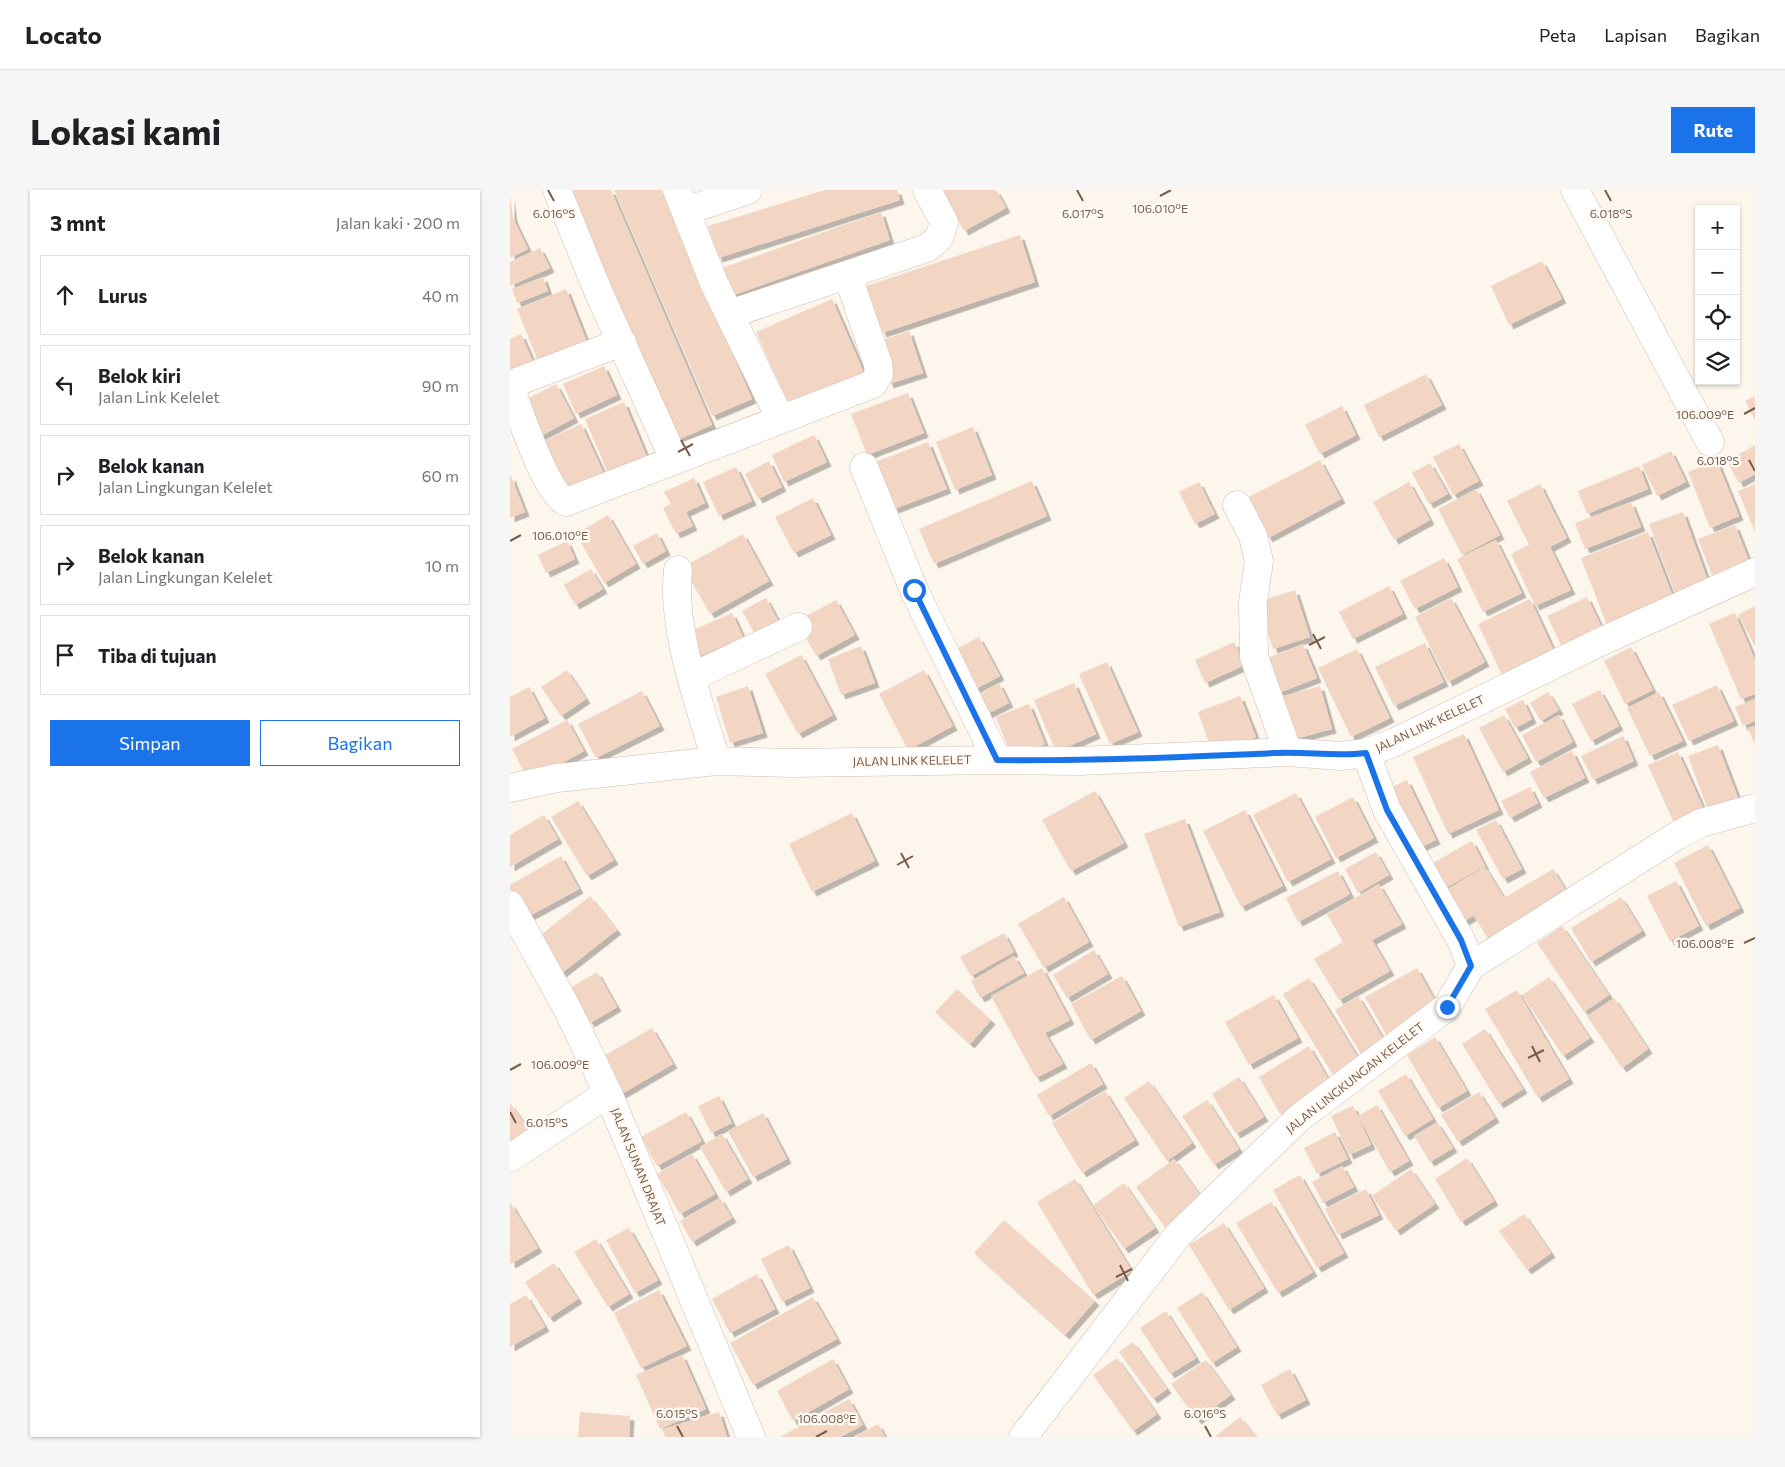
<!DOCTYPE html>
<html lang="id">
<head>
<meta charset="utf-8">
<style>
	:root { --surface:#fff; --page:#f6f6f6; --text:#202124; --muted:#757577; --line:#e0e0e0; --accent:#1a73e8 }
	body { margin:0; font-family:Commissioner,sans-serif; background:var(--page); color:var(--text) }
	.controls { position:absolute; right:15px; top:15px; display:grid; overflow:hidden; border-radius:0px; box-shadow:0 1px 4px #0004 }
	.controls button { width:45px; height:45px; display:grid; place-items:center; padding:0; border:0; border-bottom:1px solid var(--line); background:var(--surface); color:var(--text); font:25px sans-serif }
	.stop { position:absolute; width:15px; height:15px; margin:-11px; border:4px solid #1a73e8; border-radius:50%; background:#fff }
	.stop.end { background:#1a73e8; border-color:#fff; box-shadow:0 1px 5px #0008 }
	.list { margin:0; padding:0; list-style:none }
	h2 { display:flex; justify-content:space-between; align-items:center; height:65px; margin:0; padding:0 20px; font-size:21px }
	h2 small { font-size:16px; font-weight:400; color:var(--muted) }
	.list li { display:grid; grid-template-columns:32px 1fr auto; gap:15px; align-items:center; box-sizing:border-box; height:80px; margin:0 10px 10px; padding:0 10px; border:1px solid var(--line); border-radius:0px }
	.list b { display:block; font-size:19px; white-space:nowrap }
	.list p { margin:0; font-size:16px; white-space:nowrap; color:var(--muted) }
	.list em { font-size:16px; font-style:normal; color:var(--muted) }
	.actions { display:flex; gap:10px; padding:15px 20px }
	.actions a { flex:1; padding:11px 0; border:1px solid var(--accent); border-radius:0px; text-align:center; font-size:18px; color:var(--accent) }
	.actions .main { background:var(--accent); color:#fff }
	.icon { flex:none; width:28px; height:28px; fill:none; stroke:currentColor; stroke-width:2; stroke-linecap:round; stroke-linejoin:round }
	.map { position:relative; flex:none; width:1245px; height:1247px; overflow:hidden; border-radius:0px }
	header { display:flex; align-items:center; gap:30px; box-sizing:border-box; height:70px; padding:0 25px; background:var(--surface); border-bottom:1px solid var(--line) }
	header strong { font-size:24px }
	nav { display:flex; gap:28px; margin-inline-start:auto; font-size:18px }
	.intro { display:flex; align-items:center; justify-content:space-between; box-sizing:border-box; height:120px; padding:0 30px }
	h1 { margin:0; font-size:35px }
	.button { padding:12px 22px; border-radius:0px; background:var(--accent); color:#fff; font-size:18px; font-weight:700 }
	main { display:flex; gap:30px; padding:0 30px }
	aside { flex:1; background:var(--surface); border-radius:0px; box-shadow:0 1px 4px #0004 }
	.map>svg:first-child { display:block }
	.building { fill:#f3d5c3; filter:url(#shadow) }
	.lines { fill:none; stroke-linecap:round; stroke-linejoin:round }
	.minor-casing { stroke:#d1beb0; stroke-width:29 }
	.minor { stroke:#fff; stroke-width:28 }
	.route { stroke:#1a73e8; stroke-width:6 }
	.ticks { fill:none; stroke:#7a5c4d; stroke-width:2 }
	.labels { text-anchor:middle; stroke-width:5; stroke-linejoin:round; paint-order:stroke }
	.street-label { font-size:12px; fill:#7a5c4d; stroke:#fffaf3 }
	.ticks-label { font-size:12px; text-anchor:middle; fill:#7a5c4d; stroke:#fffaf3; stroke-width:5; stroke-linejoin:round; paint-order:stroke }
</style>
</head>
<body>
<header>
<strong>Locato</strong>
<nav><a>Peta</a><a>Lapisan</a><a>Bagikan</a></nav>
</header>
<div class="intro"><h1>Lokasi kami</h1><a class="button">Rute</a></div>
<main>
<aside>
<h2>3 mnt<small>Jalan kaki · 200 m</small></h2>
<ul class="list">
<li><svg class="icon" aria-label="ahead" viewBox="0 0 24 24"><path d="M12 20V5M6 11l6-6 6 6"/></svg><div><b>Lurus</b></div><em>40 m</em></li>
<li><svg class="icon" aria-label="left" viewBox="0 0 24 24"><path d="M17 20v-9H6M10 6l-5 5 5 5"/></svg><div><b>Belok kiri</b><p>Jalan Link Kelelet</p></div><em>90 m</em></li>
<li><svg class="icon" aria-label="right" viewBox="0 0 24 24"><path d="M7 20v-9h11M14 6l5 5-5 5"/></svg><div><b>Belok kanan</b><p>Jalan Lingkungan Kelelet</p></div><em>60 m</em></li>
<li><svg class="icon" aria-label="right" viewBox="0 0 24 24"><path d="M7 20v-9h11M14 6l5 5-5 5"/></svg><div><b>Belok kanan</b><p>Jalan Lingkungan Kelelet</p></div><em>10 m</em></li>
<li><svg class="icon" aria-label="arrive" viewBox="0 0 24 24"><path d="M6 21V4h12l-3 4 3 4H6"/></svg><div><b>Tiba di tujuan</b></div></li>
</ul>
<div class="actions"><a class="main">Simpan</a><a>Bagikan</a></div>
</aside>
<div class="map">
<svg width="1245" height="1247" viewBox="0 0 1245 1247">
	<defs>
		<filter id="shadow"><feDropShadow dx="4.5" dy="4.5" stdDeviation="0" flood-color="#0004"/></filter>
	</defs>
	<rect width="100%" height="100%" fill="#fdf6ec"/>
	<path class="building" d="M 53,0 L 101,0 L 202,235 L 163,252 Z
		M 104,0 L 151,0 L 242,209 L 202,226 Z
		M 315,0 L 387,0 L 390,10 L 208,68 L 198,36 Z
		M 432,0 L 486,0 L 496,18 L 454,41 Z
		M 0,5 L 3,28 L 18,59 L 0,68 Z
		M 371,22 L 380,50 L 215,108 L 206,80 Z
		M 510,45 L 525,92 L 372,143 L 356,96 Z
		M 30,58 L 40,78 L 0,96 L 0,72 Z
		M 1032,71 L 1052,109 L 999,135 L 981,96 Z
		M 33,87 L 38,101 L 7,113 L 2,99 Z
		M 56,99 L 79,157 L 30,176 L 7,119 Z
		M 322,109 L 354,183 L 278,216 L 246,142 Z
		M 399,141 L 413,183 L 379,194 L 365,153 Z
		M 11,144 L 24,174 L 0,184 L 0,149 Z
		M 94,176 L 107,205 L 66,224 L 53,194 Z
		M 916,184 L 932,215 L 869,247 L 854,215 Z
		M 46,194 L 64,228 L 27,248 L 9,213 Z
		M 398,203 L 414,243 L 357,265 L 341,224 Z
		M 1245,206 L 1245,230 L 1235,211 Z
		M 114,212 L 137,267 L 98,283 L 75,229 Z
		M 832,216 L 846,245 L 810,264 L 795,235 Z
		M 71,234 L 95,286 L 53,305 L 29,253 Z
		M 463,237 L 482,285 L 445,300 L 426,252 Z
		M 304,245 L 317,272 L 274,292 L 262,265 Z
		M 418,252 L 437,299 L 384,319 L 365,272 Z
		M 949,254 L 969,291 L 943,305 L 923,267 Z
		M 1245,255 L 1245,284 L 1229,293 L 1217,271 Z
		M 1161,261 L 1176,292 L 1147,306 L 1132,275 Z
		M 810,270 L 831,309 L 758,348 L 737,308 Z
		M 259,271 L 272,297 L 248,309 L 235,284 Z
		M 1207,271 L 1229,326 L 1200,338 L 1178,282 Z
		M 920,273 L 938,304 L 919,314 L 902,283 Z
		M 1129,276 L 1138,299 L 1077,324 L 1068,301 Z
		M 226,277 L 242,311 L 209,326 L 193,292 Z
		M 1,286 L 15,322 L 0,328 L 0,287 Z
		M 184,288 L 195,313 L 176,322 L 183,336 L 166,344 L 153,318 L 161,314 L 154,302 Z
		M 522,291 L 537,326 L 424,374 L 409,339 Z
		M 689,292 L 705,324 L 685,334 L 669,302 Z
		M 899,292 L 920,330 L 884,350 L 863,312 Z
		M 1030,294 L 1057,348 L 1040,357 L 1061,400 L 1025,416 L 1001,364 L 1019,355 L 997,311 Z
		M 1245,294 L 1245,342 L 1228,301 Z
		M 966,299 L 990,345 L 952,365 L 928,319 Z
		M 303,308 L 321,345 L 284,363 L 265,327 Z
		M 1121,312 L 1131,337 L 1075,359 L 1065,333 Z
		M 1173,322 L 1199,394 L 1166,406 L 1139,334 Z
		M 98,325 L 126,374 L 94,393 L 66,344 Z
		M 1225,335 L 1239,371 L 1202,385 L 1188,349 Z
		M 1138,342 L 1165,412 L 1098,438 L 1071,368 Z
		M 147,343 L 156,361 L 133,374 L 123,356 Z
		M 233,344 L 259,391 L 200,424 L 173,377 Z
		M 986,350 L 1012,403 L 973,422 L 947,369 Z
		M 57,351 L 65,369 L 36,383 L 28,365 Z
		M 934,368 L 948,397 L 905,419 L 890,391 Z
		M 81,379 L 93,399 L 65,415 L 54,395 Z
		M 879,396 L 893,424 L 843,449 L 829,422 Z
		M 785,400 L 800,447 L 763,459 L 748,412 Z
		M 1077,407 L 1094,442 L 1054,461 L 1037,426 Z
		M 256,408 L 272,438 L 249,451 L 232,421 Z
		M 941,408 L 975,472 L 938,492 L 905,427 Z
		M 1020,409 L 1044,461 L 992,485 L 968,434 Z
		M 326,410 L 345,445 L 306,466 L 287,431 Z
		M 1245,416 L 1245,456 L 1228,425 Z
		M 222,423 L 233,447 L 188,467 L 177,443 Z
		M 1225,423 L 1245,470 L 1245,504 L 1231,509 L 1199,434 Z
		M 469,447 L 490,486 L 458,503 L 437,464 Z
		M 724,452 L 735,475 L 695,493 L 685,470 Z
		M 915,453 L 934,492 L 884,516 L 865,477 Z
		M 793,454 L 807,488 L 761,506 L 748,472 Z
		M 351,456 L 365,493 L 331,505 L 318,469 Z
		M 1121,457 L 1143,500 L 1115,514 L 1094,471 Z
		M 847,459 L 880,528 L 841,547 L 808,478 Z
		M 291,465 L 323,525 L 288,544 L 255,484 Z
		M 597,472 L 628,542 L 600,554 L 569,484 Z
		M 57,480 L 76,509 L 51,526 L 31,497 Z
		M 414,480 L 443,536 L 398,560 L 369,504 Z
		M 489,493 L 499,513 L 469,528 L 459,509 Z
		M 564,493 L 586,544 L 546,562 L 524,510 Z
		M 1207,495 L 1224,531 L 1179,551 L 1162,515 Z
		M 238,496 L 253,543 L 220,553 L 206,507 Z
		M 810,496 L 822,539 L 781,550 L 770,507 Z
		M 19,497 L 35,528 L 0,547 L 0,507 Z
		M 1090,500 L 1109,536 L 1081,551 L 1062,514 Z
		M 132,501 L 150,536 L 86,568 L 68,534 Z
		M 1038,502 L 1049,520 L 1031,531 L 1020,513 Z
		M 1149,502 L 1173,551 L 1140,566 L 1117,518 Z
		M 730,506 L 746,547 L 703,564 L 688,522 Z
		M 1245,509 L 1245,531 L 1233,536 L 1225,517 Z
		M 1013,510 L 1022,529 L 1005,538 L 995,519 Z
		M 519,514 L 535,554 L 502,568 L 486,527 Z
		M 994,525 L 1018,568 L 993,582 L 969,538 Z
		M 1049,525 L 1063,552 L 1026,572 L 1012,545 Z
		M 57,530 L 74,561 L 19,591 L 2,559 Z
		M 1245,536 L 1245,555 L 1238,538 Z
		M 954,544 L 989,620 L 938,644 L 903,567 Z
		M 1113,546 L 1124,571 L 1083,590 L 1071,566 Z
		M 1208,555 L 1228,608 L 1198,620 L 1178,566 Z
		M 1062,561 L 1075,588 L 1034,608 L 1020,582 Z
		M 1168,562 L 1194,620 L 1164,633 L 1138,575 Z
		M 897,590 L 926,650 L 902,661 L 874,601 Z
		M 1020,597 L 1028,613 L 1000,628 L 991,611 Z
		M 585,601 L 614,653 L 561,681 L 532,630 Z
		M 786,603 L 821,669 L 778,692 L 743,625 Z
		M 843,607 L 864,648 L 826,668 L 805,627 Z
		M 68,611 L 104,670 L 77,686 L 41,627 Z
		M 735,620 L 773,696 L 731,717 L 693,641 Z
		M 342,623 L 365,671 L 302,702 L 279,654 Z
		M 34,625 L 48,649 L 0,677 L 0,645 Z
		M 675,629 L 710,722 L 669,737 L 634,644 Z
		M 986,630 L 1012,679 L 993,689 L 966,640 Z
		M 962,651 L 975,676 L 930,701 L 916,677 Z
		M 1198,655 L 1230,718 L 1196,736 L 1164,673 Z
		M 866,662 L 879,685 L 848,703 L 835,679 Z
		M 51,666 L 69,699 L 10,731 L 0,714 L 0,695 Z
		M 975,677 L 994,708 L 1043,679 L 1063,712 L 984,759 L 964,726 L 972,720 L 950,734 L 931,703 Z
		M 828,681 L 840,704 L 788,732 L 776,708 Z
		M 1166,691 L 1189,736 L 1160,751 L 1137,706 Z
		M 869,694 L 892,734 L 862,750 L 880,781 L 829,810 L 804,769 L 833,752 L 817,724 Z
		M 80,706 L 107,740 L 48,786 L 22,752 Z
		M 554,707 L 579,752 L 534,778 L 508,734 Z
		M 1111,707 L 1132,741 L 1081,772 L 1061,738 Z
		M 1052,736 L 1099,805 L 1074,822 L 1027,753 Z
		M 494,743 L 504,762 L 461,786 L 450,767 Z
		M 584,760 L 598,784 L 557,808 L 543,785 Z
		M 504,766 L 514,783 L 470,808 L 461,791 Z
		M 532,778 L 560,830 L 535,843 L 553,874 L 526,888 L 481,806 Z
		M 907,778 L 930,820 L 879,850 L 855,807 Z
		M 87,782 L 107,817 L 80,833 L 60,798 Z
		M 612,786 L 631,821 L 581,850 L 561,814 Z
		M 1039,787 L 1080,848 L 1053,866 L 1012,805 Z
		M 799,788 L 849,869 L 823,885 L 773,804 Z
		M 447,799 L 481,830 L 460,854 L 425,822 Z
		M 1007,800 L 1059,889 L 1028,908 L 975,819 Z
		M 764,805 L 788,848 L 739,875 L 715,832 Z
		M 848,806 L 880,860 L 856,873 L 825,820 Z
		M 1104,808 L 1138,859 L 1112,878 L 1077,826 Z
		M 142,838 L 163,874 L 108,906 L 87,870 Z
		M 975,839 L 1013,899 L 989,914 L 952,854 Z
		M 925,847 L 957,901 L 928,918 L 897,865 Z
		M 799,856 L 821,894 L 770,924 L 749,887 Z
		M 581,873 L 593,894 L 539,926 L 527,905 Z
		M 896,884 L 923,929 L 895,946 L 868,901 Z
		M 729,887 L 754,927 L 726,944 L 702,904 Z
		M 639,891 L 682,953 L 657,971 L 614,908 Z
		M 595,901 L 625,950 L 572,983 L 542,933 Z
		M 969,902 L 985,928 L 948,952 L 931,925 Z
		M 209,906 L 222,933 L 201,943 L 188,916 Z
		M 697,910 L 729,959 L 704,975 L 672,926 Z
		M 0,913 L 20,941 L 0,956 Z
		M 867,915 L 899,971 L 880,982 L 848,926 Z
		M 843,916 L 861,955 L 839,965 L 821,926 Z
		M 176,922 L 192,951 L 147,976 L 131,947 Z
		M 253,923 L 277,969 L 243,987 L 218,941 Z
		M 927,932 L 943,958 L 920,972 L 904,946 Z
		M 825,942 L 838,969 L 807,984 L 794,958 Z
		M 212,944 L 238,989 L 216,1002 L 190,957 Z
		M 182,964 L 205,1004 L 170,1024 L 147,984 Z
		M 957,968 L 984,1011 L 951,1032 L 925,989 Z
		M 664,969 L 696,1013 L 657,1040 L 626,997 Z
		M 832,976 L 844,997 L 813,1013 L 802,992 Z
		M 901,979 L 925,1014 L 886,1041 L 862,1006 Z
		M 790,985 L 834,1063 L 807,1078 L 763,1000 Z
		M 565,989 L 622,1081 L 583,1105 L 527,1012 Z
		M 614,993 L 645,1038 L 614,1059 L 583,1015 Z
		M 856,999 L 869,1025 L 828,1045 L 815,1019 Z
		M 210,1008 L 222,1028 L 182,1052 L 170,1031 Z
		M 0,1012 L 28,1058 L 1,1074 L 0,1071 Z
		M 761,1012 L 803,1082 L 768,1103 L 726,1033 Z
		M 1014,1024 L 1041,1063 L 1017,1080 L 989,1041 Z
		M 494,1030 L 585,1111 L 555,1145 L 464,1063 Z
		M 714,1033 L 754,1098 L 719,1120 L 679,1055 Z
		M 119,1038 L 148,1090 L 125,1103 L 96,1050 Z
		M 86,1049 L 119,1104 L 98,1117 L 64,1062 Z
		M 279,1055 L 300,1098 L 272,1112 L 251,1069 Z
		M 44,1073 L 68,1109 L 39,1128 L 15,1092 Z
		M 247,1084 L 265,1119 L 220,1143 L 202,1109 Z
		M 149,1100 L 177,1156 L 131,1178 L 104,1123 Z
		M 692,1102 L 727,1157 L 702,1173 L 667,1118 Z
		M 16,1105 L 35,1137 L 0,1157 L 0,1114 Z
		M 303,1107 L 327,1149 L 243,1195 L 220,1153 Z
		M 656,1121 L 686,1168 L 660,1184 L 630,1138 Z
		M 623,1152 L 657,1199 L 643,1209 L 609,1162 Z
		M 172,1165 L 196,1219 L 150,1239 L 126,1185 Z
		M 607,1168 L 647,1224 L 623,1241 L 583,1185 Z
		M 323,1169 L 339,1199 L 283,1231 L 267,1201 Z
		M 696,1170 L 721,1205 L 687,1230 L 661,1194 Z
		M 780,1179 L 796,1210 L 767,1225 L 751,1195 Z
		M 339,1209 L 353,1235 L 330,1247 L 270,1247 Z
		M 70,1222 L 120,1226 L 119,1247 L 68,1247 Z
		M 209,1222 L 217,1247 L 155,1247 L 153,1239 Z
		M 730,1227 L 746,1247 L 705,1247 Z
		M 368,1234 L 375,1247 L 345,1247 Z"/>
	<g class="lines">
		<g class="minor-casing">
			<path id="minor" d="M 47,0 L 88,101 L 164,269
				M 167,0 L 204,93 L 271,230
				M 1065,0 L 1200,252
				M 176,21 L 238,0
				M 220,124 L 417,58 L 429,48 L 434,32 L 417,0
				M 112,152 L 9,191 L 5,196 L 3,206 C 13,230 35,301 56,312 L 363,194 L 369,184 L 368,174 L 338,86
				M 354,277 L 404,400 L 487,570
				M 727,315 L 743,346 L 749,371 L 743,412 L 744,467 L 778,562
				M 168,380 C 161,439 190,514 206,571
				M 182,487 L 288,437
				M 0,598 L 47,588 L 206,571 L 282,573 L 487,570 L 569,571 L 778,562 L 830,566 L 856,563 L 883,553 L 1088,453 L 1245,382
				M 0,715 L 57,818 L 98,903 L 241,1247
				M 961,776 L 1168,645 L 1191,633 L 1245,618
				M 0,968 L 98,903
				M 513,1247 L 668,1045 L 789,928 L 937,817 L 961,776 L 951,750 L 877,620 L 856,563"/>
		</g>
		<use href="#minor" class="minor"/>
	</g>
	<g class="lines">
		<path class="route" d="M 404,400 L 487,570 C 580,571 672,567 765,563 C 796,561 824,567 856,563 L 877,620 L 951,750 L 961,776 L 937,817"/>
	</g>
	<path class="ticks" d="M 38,0 L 44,11M 567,0 L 573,11M 1095,0 L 1101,11M 650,6 L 661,0M 1234,224 L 1245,218M 171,250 L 180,266M 168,262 L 183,254M 1239,270 L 1245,281M 0,351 L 11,345M 803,444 L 811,459M 799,455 L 815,447M 391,663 L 399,678M 387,675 L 403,666M 1234,753 L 1245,748M 1022,856 L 1030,872M 1018,868 L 1034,860M 0,880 L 11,874M 0,922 L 6,933M 610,1075 L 618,1091M 606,1087 L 622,1079M 167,1236 L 173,1247M 695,1236 L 701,1247M 306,1247 L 317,1241"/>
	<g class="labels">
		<g class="street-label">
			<text transform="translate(920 534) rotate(-25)" y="4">JALAN LINK KELELET</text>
			<text transform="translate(402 571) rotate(-1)" y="4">JALAN LINK KELELET</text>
			<text transform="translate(845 888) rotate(-38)" y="4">JALAN LINGKUNGAN KELELET</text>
			<text transform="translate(128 977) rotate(68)" y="4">JALAN SUNAN DRAJAT</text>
		</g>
	</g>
	<g class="ticks-label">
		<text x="650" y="23">106.010°E</text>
		<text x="44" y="28">6.016°S</text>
		<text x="573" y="28">6.017°S</text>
		<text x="1101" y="28">6.018°S</text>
		<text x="1195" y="229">106.009°E</text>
		<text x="1208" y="275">6.018°S</text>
		<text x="50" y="350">106.010°E</text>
		<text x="1195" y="758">106.008°E</text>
		<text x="50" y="879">106.009°E</text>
		<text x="37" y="937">6.015°S</text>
		<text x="167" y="1228">6.015°S</text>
		<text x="695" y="1228">6.016°S</text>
		<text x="317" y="1233">106.008°E</text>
	</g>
</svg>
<div class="controls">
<button>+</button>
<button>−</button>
<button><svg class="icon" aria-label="locate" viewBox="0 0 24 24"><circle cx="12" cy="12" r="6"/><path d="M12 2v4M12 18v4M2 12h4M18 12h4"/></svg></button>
<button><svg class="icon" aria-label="layers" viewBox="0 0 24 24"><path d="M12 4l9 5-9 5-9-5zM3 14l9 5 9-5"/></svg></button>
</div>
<div class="stop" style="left:404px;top:400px"></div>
<div class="stop end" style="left:937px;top:817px"></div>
</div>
</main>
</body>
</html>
